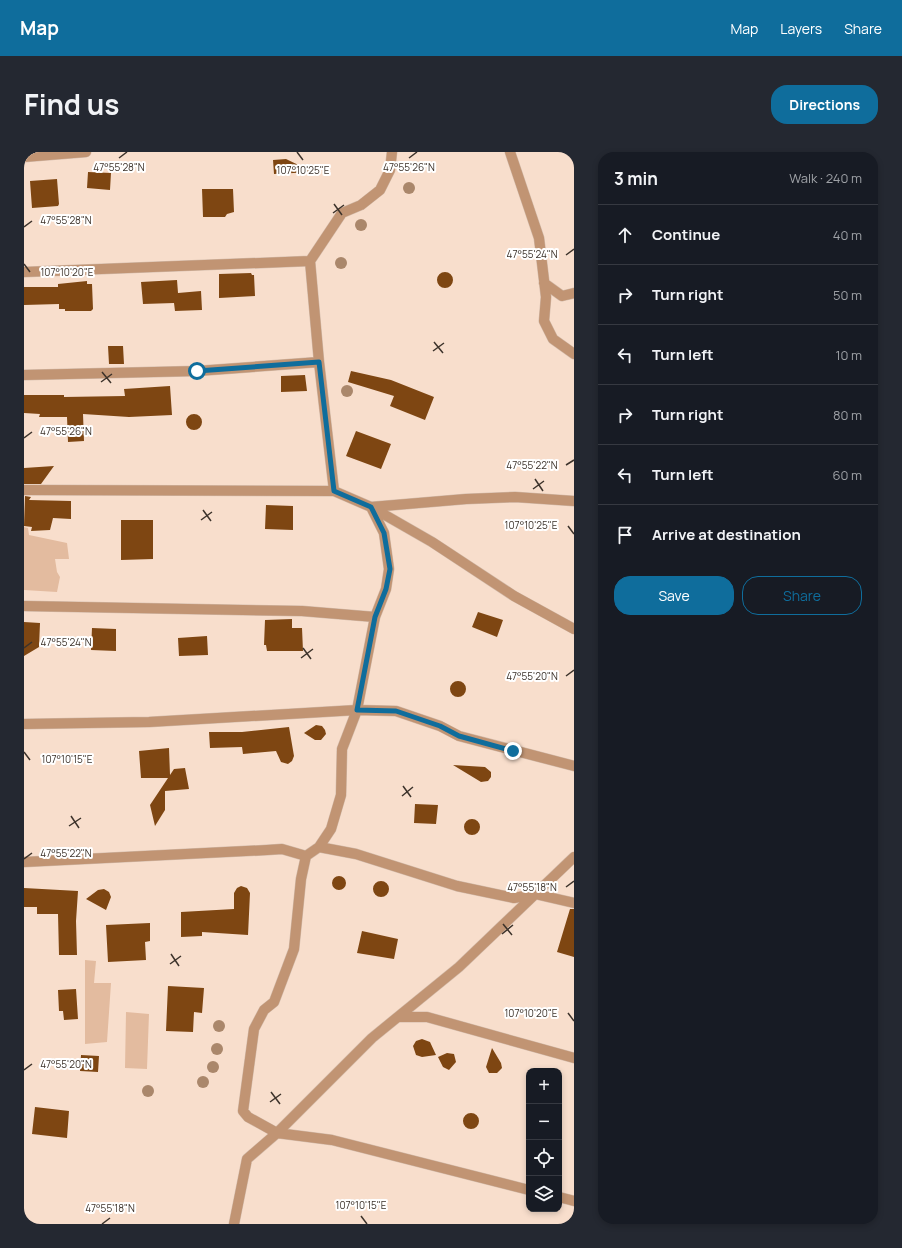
<!DOCTYPE html>
<html lang="en">
<head>
<meta charset="utf-8">
<style>
	:root { --surface:#171b24; --page:#242831; --text:#f1f3f6; --muted:#9ea1a6; --line:#363941; --accent:#0f6d9c }
	body { margin:0; font-family:Manrope,sans-serif; background:var(--page); color:var(--text) }
	.controls { position:absolute; right:12px; bottom:12px; display:grid; overflow:hidden; border-radius:8px; box-shadow:0 2px 6px #0003 }
	.controls button { width:36px; height:36px; display:grid; place-items:center; padding:0; border:0; border-bottom:1px solid var(--line); background:var(--surface); color:var(--text); font:20px sans-serif }
	.stop { position:absolute; width:12px; height:12px; margin:-9px; border:3px solid #0f6d9c; border-radius:50%; background:#fff }
	.stop.end { background:#0f6d9c; border-color:#fff; box-shadow:0 1px 4px #0008 }
	.list { margin:0; padding:0; list-style:none }
	h2 { display:flex; justify-content:space-between; align-items:center; height:52px; margin:0; padding:0 16px; font-size:17px }
	h2 small { font-size:13px; font-weight:400; color:var(--muted) }
	.list li { display:grid; grid-template-columns:26px 1fr auto; gap:12px; align-items:center; box-sizing:border-box; height:60px; padding:0 16px; border-top:1px solid var(--line) }
	.list b { display:block; font-size:15px; white-space:nowrap }
	.list em { font-size:13px; font-style:normal; color:var(--muted) }
	.actions { display:flex; gap:8px; padding:12px 16px }
	.actions a { flex:1; padding:9px 0; border:1px solid var(--accent); border-radius:16px; text-align:center; font-size:14px; color:var(--accent) }
	.actions .main { background:var(--accent); color:#fff }
	.icon { flex:none; width:22px; height:22px; fill:none; stroke:currentColor; stroke-width:2; stroke-linecap:round; stroke-linejoin:round }
	.map { position:relative; flex:none; width:550px; height:1072px; overflow:hidden; border-radius:16px }
	header { display:flex; align-items:center; gap:24px; box-sizing:border-box; height:56px; padding:0 20px; background:var(--accent); color:#fff }
	header strong { font-size:19px }
	nav { display:flex; gap:22px; margin-inline-start:auto; font-size:14px }
	.intro { display:flex; align-items:center; justify-content:space-between; box-sizing:border-box; height:96px; padding:0 24px }
	h1 { margin:0; font-size:28px }
	.button { padding:10px 18px; border-radius:16px; background:var(--accent); color:#fff; font-size:14px; font-weight:700 }
	main { display:flex; gap:24px; padding:0 24px }
	aside { flex:1; background:var(--surface); border-radius:16px; box-shadow:0 2px 6px #0003 }
	.map>svg:first-child { display:block }
	.green { fill:#e3bb9f }
	.building { fill:#7e4612 }
	.lines { fill:none; stroke-linecap:round; stroke-linejoin:round }
	.street-casing { stroke:#d3bcac; stroke-width:11 }
	.street { stroke:#c19473; stroke-width:10 }
	.tree { fill:#aa876b }
	.route { stroke:#0f6d9c; stroke-width:5 }
	.ticks { fill:none; stroke:#3d332b; stroke-width:1.5 }
	.ticks-label { font-size:10px; text-anchor:middle; fill:#3d332b; stroke:#fff; stroke-width:4; stroke-linejoin:round; paint-order:stroke }
</style>
</head>
<body>
<header>
<strong>Map</strong>
<nav><a>Map</a><a>Layers</a><a>Share</a></nav>
</header>
<div class="intro"><h1>Find us</h1><a class="button">Directions</a></div>
<main>
<div class="map">
<svg width="550" height="1072" viewBox="0 0 550 1072">
	<rect width="100%" height="100%" fill="#f8decc"/>
	<path class="green" d="M 0,375 L 4,376 L 5,383 L 43,391 L 45,407 L 31,407 L 33,420 L 36,425 L 33,440 L 0,438 Z
		M 61,808 L 72,809 L 70,831 L 87,831 L 83,890 L 61,892 Z
		M 102,860 L 125,862 L 123,917 L 101,916 Z"/>
	<path class="building" d="M 262,7 L 289,20 L 250,22 L 249,8 Z
		M 64,20 L 87,21 L 86,38 L 63,36 Z
		M 33,27 L 35,52 L 34,54 L 8,56 L 6,29 Z
		M 178,37 L 209,37 L 210,60 L 203,62 L 201,65 L 179,65 Z
		M413 128a8 8 0 1 1 16 0a8 8 0 1 1-16 0Z
		M 227,121 L 228,123 L 230,123 L 231,144 L 195,146 L 195,122 Z
		M 153,128 L 154,141 L 177,139 L 178,158 L 151,159 L 150,151 L 119,152 L 117,130 Z
		M 63,129 L 63,132 L 68,132 L 69,157 L 67,159 L 41,159 L 41,157 L 35,157 L 35,152 L 0,153 L 0,135 L 34,135 L 34,132 Z
		M 84,194 L 99,194 L 100,212 L 85,212 Z
		M 327,219 L 367,228 L 410,245 L 401,268 L 366,254 L 370,244 L 324,230 Z
		M 281,223 L 283,239 L 257,240 L 257,224 Z
		M 146,234 L 148,263 L 105,265 L 59,262 L 60,289 L 44,290 L 43,265 L 15,265 L 16,262 L 0,261 L 0,243 L 40,243 L 40,245 L 101,244 L 100,237 Z
		M162 270a8 8 0 1 1 16 0a8 8 0 1 1-16 0Z
		M 332,279 L 367,292 L 357,317 L 322,304 Z
		M 30,314 L 17,332 L 0,332 L 0,316 Z
		M 1,344 L 7,345 L 5,348 L 47,349 L 47,367 L 29,366 L 26,378 L 7,379 L 8,375 L 0,374 Z
		M 242,353 L 269,354 L 269,378 L 241,377 Z
		M 97,368 L 129,368 L 129,407 L 97,408 Z
		M 454,460 L 479,468 L 473,485 L 448,475 Z
		M 268,467 L 268,476 L 278,476 L 279,499 L 243,499 L 242,493 L 240,493 L 241,468 Z
		M 0,470 L 16,471 L 15,495 L 0,504 Z
		M 68,476 L 92,477 L 92,499 L 67,498 Z
		M 183,484 L 184,503 L 155,504 L 154,486 Z
		M426 537a8 8 0 1 1 16 0a8 8 0 1 1-16 0Z
		M 292,573 L 298,574 L 301,578 L 302,582 L 297,588 L 291,588 L 280,581 Z
		M 265,575 L 270,604 L 268,609 L 264,612 L 257,610 L 252,599 L 219,602 L 218,595 L 186,596 L 185,580 L 218,580 Z
		M 145,596 L 146,623 L 150,617 L 161,616 L 165,637 L 141,639 L 141,658 L 131,674 L 126,653 L 144,626 L 117,626 L 115,599 Z
		M 429,613 L 461,615 L 467,620 L 467,625 L 464,629 L 457,630 Z
		M 391,652 L 414,653 L 412,672 L 390,671 Z
		M440 675a8 8 0 1 1 16 0a8 8 0 1 1-16 0Z
		M308 731a7 7 0 1 1 14 0a7 7 0 1 1-14 0Z
		M349 737a8 8 0 1 1 16 0a8 8 0 1 1-16 0Z
		M 217,734 L 223,736 L 226,741 L 224,783 L 178,780 L 178,784 L 157,785 L 157,760 L 210,757 L 210,741 L 213,736 Z
		M 0,736 L 54,739 L 52,769 L 53,803 L 35,803 L 34,762 L 13,762 L 13,755 L 0,755 Z
		M 80,737 L 85,740 L 87,745 L 82,758 L 62,747 L 74,738 Z
		M 546,757 L 550,757 L 550,805 L 533,800 Z
		M 126,771 L 126,789 L 121,790 L 122,808 L 84,810 L 82,773 Z
		M 338,779 L 374,787 L 370,807 L 333,801 Z
		M 144,834 L 180,836 L 178,861 L 170,860 L 169,880 L 142,879 Z
		M 52,837 L 54,867 L 40,868 L 39,859 L 35,859 L 34,838 Z
		M 398,887 L 406,890 L 412,903 L 398,905 L 392,903 L 389,894 L 392,889 Z
		M 468,896 L 477,911 L 478,916 L 473,921 L 465,921 L 462,915 Z
		M 423,901 L 430,902 L 432,910 L 425,918 L 419,915 L 414,905 Z
		M 57,903 L 75,904 L 74,920 L 56,919 Z
		M 11,955 L 45,959 L 43,986 L 8,982 Z
		M439 969a8 8 0 1 1 16 0a8 8 0 1 1-16 0Z"/>
	<g class="lines">
		<g class="street-casing">
			<path id="street" d="M 486,0 L 515,86 L 522,145 L 520,169 L 529,187 L 550,202
				M 0,5 L 62,0
				M 286,109 L 318,61 L 337,53 L 356,38 L 366,18 L 368,0
				M 0,120 L 286,109 L 295,210 L 173,219 L 0,223
				M 520,131 L 538,144 L 550,141
				M 295,210 L 310,339 L 347,355 L 360,381 L 365,417 L 362,437 L 351,465 L 333,558 L 318,597 L 317,643 L 307,677 L 295,695 L 282,704 L 277,727 L 270,797 L 250,850 L 240,858 L 230,877 L 219,959 L 224,965 L 253,981 L 348,886 L 435,815 L 550,705
				M 0,338 L 310,339
				M 347,355 L 408,390 L 490,444 L 550,477
				M 347,355 L 442,347 L 491,345 L 550,349
				M 0,454 L 278,459 L 351,465
				M 0,572 L 125,570 L 333,558 L 372,559 L 416,574 L 435,584 L 550,614
				M 295,695 L 332,702 L 433,734 L 490,746 L 511,742 L 550,751
				M 0,710 L 243,698 L 258,697 L 282,704
				M 374,865 L 403,865 L 550,906
				M 535,1045 L 550,1049
				M 210,1072 L 223,1007 L 253,981 L 308,988 L 505,1038"/>
		</g>
		<use href="#street" class="street"/>
	</g>
	<g class="tree">
		<circle cx="385" cy="36" r="6"/>
		<circle cx="337" cy="73" r="6"/>
		<circle cx="317" cy="111" r="6"/>
		<circle cx="323" cy="239" r="6"/>
		<circle cx="195" cy="874" r="6"/>
		<circle cx="193" cy="897" r="6"/>
		<circle cx="189" cy="915" r="6"/>
		<circle cx="179" cy="930" r="6"/>
		<circle cx="124" cy="939" r="6"/>
	</g>
	<g class="lines">
		<path class="route" d="M 173,219 L 295,210 L 310,339 L 347,355 L 360,381 L 366,417 L 362,437 L 351,465 L 333,558 L 372,559 L 416,574 L 435,584 L 489,599"/>
	</g>
	<path class="ticks" d="M 273,0 L 279,8M 95,6 L 103,0M 385,6 L 393,0M 310,52 L 318,63M 309,61 L 320,53M 0,75 L 8,69M 542,103 L 550,97M 0,112 L 6,120M 410,190 L 419,201M 409,199 L 420,191M 78,220 L 87,231M 77,230 L 88,222M 0,286 L 8,280M 542,313 L 550,308M 511,327 L 519,339M 509,337 L 520,329M 179,358 L 187,369M 177,368 L 188,360M 544,374 L 550,382M 0,496 L 8,490M 279,496 L 287,507M 277,506 L 289,497M 542,524 L 550,518M 0,600 L 6,608M 379,634 L 387,645M 378,644 L 389,635M 47,664 L 55,676M 45,674 L 57,666M 0,707 L 8,701M 542,735 L 550,729M 479,772 L 488,783M 478,782 L 489,773M 147,802 L 155,814M 146,812 L 157,804M 544,861 L 550,869M 0,918 L 8,912M 247,940 L 256,952M 246,950 L 257,942M 337,1064 L 343,1072M 78,1072 L 86,1066"/>
	<g class="ticks-label">
		<text x="95" y="19">47°55'28"N</text>
		<text x="385" y="19">47°55'26"N</text>
		<text x="279" y="22">107°10'25"E</text>
		<text x="42" y="72">47°55'28"N</text>
		<text x="508" y="106">47°55'24"N</text>
		<text x="43" y="124">107°10'20"E</text>
		<text x="42" y="283">47°55'26"N</text>
		<text x="508" y="317">47°55'22"N</text>
		<text x="507" y="377">107°10'25"E</text>
		<text x="42" y="494">47°55'24"N</text>
		<text x="508" y="528">47°55'20"N</text>
		<text x="43" y="611">107°10'15"E</text>
		<text x="42" y="705">47°55'22"N</text>
		<text x="508" y="739">47°55'18"N</text>
		<text x="507" y="865">107°10'20"E</text>
		<text x="42" y="916">47°55'20"N</text>
		<text x="337" y="1057">107°10'15"E</text>
		<text x="86" y="1060">47°55'18"N</text>
	</g>
</svg>
<div class="controls">
<button>+</button>
<button>−</button>
<button><svg class="icon" aria-label="locate" viewBox="0 0 24 24"><circle cx="12" cy="12" r="6"/><path d="M12 2v4M12 18v4M2 12h4M18 12h4"/></svg></button>
<button><svg class="icon" aria-label="layers" viewBox="0 0 24 24"><path d="M12 4l9 5-9 5-9-5zM3 14l9 5 9-5"/></svg></button>
</div>
<div class="stop" style="left:173px;top:219px"></div>
<div class="stop end" style="left:489px;top:599px"></div>
</div>
<aside>
<h2>3 min<small>Walk · 240 m</small></h2>
<ul class="list">
<li><svg class="icon" aria-label="ahead" viewBox="0 0 24 24"><path d="M12 20V5M6 11l6-6 6 6"/></svg><div><b>Continue</b></div><em>40 m</em></li>
<li><svg class="icon" aria-label="right" viewBox="0 0 24 24"><path d="M7 20v-9h11M14 6l5 5-5 5"/></svg><div><b>Turn right</b></div><em>50 m</em></li>
<li><svg class="icon" aria-label="left" viewBox="0 0 24 24"><path d="M17 20v-9H6M10 6l-5 5 5 5"/></svg><div><b>Turn left</b></div><em>10 m</em></li>
<li><svg class="icon" aria-label="right" viewBox="0 0 24 24"><path d="M7 20v-9h11M14 6l5 5-5 5"/></svg><div><b>Turn right</b></div><em>80 m</em></li>
<li><svg class="icon" aria-label="left" viewBox="0 0 24 24"><path d="M17 20v-9H6M10 6l-5 5 5 5"/></svg><div><b>Turn left</b></div><em>60 m</em></li>
<li><svg class="icon" aria-label="arrive" viewBox="0 0 24 24"><path d="M6 21V4h12l-3 4 3 4H6"/></svg><div><b>Arrive at destination</b></div></li>
</ul>
<div class="actions"><a class="main">Save</a><a>Share</a></div>
</aside>
</main>
</body>
</html>
